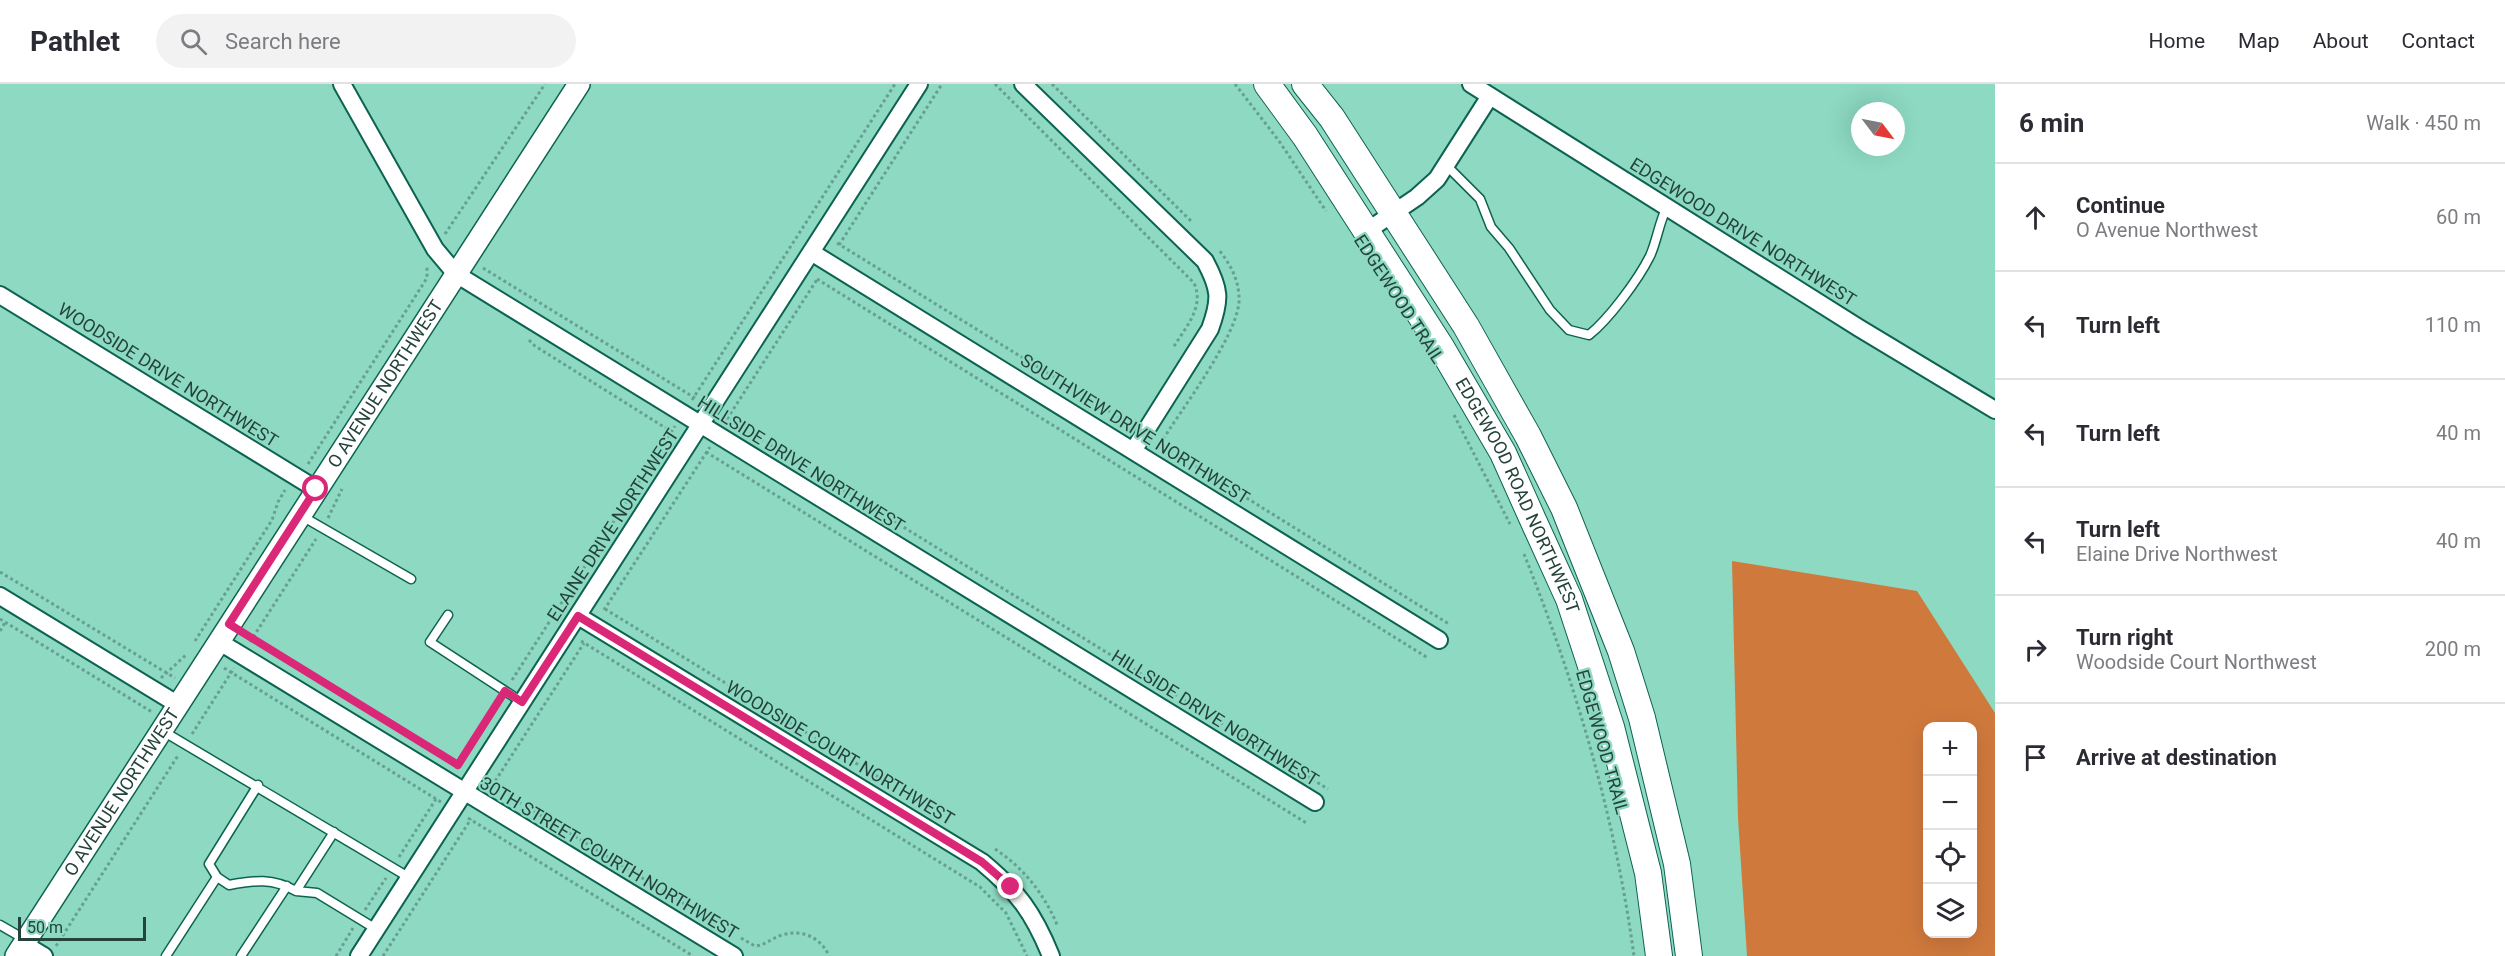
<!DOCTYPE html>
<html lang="en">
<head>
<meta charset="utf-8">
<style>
	:root { --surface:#fff; --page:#f2f2f3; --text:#2b2b33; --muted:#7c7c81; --line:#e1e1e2 }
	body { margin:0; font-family:Roboto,sans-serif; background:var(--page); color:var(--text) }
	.controls { position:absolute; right:18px; bottom:18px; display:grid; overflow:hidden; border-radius:12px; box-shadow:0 6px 24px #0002 }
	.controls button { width:54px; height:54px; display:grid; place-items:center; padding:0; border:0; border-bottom:2px solid var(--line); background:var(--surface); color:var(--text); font:30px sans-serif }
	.compass { position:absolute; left:1851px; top:18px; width:54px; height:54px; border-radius:50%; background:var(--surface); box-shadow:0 6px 24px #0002; rotate:122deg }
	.scale { position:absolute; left:18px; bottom:15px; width:128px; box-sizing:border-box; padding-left:6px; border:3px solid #24433a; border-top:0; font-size:16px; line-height:21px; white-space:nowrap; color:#24433a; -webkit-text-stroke:4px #8dd9c2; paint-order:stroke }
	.stop { position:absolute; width:18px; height:18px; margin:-14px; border:4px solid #db2777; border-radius:50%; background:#fff }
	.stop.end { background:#db2777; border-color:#fff; box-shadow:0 2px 6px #0008 }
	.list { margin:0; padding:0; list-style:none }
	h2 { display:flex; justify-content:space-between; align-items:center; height:78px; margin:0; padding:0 24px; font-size:26px }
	h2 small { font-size:20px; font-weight:400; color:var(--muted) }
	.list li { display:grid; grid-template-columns:39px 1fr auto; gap:18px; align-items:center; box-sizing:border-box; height:108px; padding:0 24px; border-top:2px solid var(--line) }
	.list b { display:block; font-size:22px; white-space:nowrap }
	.list p { margin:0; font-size:20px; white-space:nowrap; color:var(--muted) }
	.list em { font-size:20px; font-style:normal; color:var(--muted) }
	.icon { flex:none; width:33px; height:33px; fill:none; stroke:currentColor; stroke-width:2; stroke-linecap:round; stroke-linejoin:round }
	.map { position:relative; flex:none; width:1995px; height:872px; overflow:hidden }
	header { display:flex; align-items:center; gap:36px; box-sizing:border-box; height:84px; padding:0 30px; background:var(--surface); border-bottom:2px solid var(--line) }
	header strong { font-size:28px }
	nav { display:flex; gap:33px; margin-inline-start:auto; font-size:21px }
	.search { width:420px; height:54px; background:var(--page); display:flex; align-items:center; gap:15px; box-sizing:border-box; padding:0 21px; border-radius:33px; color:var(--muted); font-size:22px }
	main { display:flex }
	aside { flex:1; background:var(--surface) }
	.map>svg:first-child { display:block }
	.forest { fill:#d0793d; fill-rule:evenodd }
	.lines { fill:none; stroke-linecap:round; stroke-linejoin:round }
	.service-casing { stroke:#0d6351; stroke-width:11 }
	.minor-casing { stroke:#0d6351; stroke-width:20 }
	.tertiary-casing { stroke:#0d6351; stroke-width:24 }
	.primary-casing { stroke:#0d6351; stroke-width:28 }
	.path { stroke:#66a18f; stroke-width:3; stroke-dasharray:3 3; stroke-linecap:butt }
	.service { stroke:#fff; stroke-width:8 }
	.minor { stroke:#fff; stroke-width:16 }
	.tertiary { stroke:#fff; stroke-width:21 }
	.primary { stroke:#fff; stroke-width:26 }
	.route { stroke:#db2777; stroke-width:8 }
	.labels { text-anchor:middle; stroke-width:4.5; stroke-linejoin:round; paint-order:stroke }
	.street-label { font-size:18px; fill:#24433a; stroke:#8dd9c2 }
</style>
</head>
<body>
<header>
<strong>Pathlet</strong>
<div class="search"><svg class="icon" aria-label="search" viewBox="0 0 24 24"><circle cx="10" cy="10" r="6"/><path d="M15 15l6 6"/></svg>Search here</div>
<nav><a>Home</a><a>Map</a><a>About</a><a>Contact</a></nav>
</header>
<main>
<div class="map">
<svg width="1995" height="872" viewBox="0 0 1995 872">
	<rect width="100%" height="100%" fill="#8dd9c2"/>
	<path class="forest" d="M 1732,477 L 1917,507 L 1995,629 L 1995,872 L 1747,872 L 1738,734 ZM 1928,642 L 1972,642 L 1972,850 L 1928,850 Z"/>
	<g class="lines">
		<g class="service-casing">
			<path id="service" d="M 1446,81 L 1480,115 L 1491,143 L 1509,164 L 1550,226 L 1569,246 L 1589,251 C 1609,235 1638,196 1650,172 C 1657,157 1659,138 1667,123
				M 300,431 L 411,495
				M 448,531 L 430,558 L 522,618
				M 161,646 L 410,794
				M 258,701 L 209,780 L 217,793 L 229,801 C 255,796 273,794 296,807 L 334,748
				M 296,807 L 317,809 L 376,845
				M 0,841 L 26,856
				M 166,872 L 217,793
				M 241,872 L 287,802"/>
		</g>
		<g class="minor-casing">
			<path id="minor" d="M 342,0 L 435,165 L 456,190 L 1315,718
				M 1023,0 L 1205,177 C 1220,205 1221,215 1210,245 L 1133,367
				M 1471,0 L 1859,244 L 1995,326
				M 1367,147 L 1417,113 L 1437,95 L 1490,12
				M 811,168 L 1439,556
				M 0,211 L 316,405
				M 0,512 L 177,620
				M 578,532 L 982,778 C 1018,808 1033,828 1051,872
				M 218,557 L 734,872
				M 24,860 L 44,872
				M 359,872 L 919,0"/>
		</g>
		<g class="tertiary-casing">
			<g id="tertiary">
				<path id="s1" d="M 16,872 L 579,0"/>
			</g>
		</g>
		<g class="primary-casing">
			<g id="primary">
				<path id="s2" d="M 1267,0 L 1305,52 L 1441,263 L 1503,369 L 1533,436 L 1569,515 L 1611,643 L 1648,789 L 1659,872"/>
				<path d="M 1305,0 L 1332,34 L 1466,242 L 1528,352 L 1564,424 L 1621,567 L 1642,634 L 1677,780 L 1689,872"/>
			</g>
		</g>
		<path class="path" d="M 995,0 L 1194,199 C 1205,223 1185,244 1173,264
			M 1052,0 L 1192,138
			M 1235,0 L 1279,57 L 1326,127
			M 445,150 L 545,0
			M 837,159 L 1130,340
			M 839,161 L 942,0
			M 483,184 L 695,314
			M 817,195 L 1428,574
			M 529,256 L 535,262 L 672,348
			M 692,316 L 895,0
			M 1454,331 L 1510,440
			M 725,333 L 1328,705
			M 727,335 L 818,194
			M 1160,360 C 1181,326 1236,254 1239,218 C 1240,198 1231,181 1219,166
			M 1160,360 L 1449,540
			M 706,368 L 1308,740
			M 308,380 L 427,194 L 427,182
			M 328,434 L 342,405
			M 1524,470 C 1576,600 1615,733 1634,872
			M 0,488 L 175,594
			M 605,525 L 880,694
			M 604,526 L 710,363
			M 0,535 L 152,628
			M 0,547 L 6,537
			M 246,551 L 457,681
			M 195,557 L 272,436 L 278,418 L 285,406
			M 581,557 L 980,803 L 1006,829 L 1027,872
			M 250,558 L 316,455
			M 224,584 L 441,718
			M 161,594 L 187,570
			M 512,596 L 675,342
			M 192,650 L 234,584
			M 456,685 L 499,617
			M 488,699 L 730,848
			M 492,702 L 584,559
			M 468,734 L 693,872
			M 995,765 C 1024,784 1045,811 1058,843
			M 399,773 L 436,715
			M 365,826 L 386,794
			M 741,854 L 755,862 C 766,861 772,854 782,851 C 801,845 821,853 829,872
			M 56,862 L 179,670
			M 336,872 L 353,844
			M 383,872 L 471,735"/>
		<use href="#service" class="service"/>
		<use href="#minor" class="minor"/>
		<use href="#tertiary" class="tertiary"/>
		<use href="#primary" class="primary"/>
	</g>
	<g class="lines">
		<path class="route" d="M 316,405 L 229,540 L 458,681 L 505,607 L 522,618 L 578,532 L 982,778 L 1011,803"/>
	</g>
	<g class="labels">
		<g class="street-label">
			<text transform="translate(1743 148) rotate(32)" y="6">EDGEWOOD DRIVE NORTHWEST</text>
			<text transform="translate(1399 215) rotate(57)" y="6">EDGEWOOD TRAIL</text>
			<text transform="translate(168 291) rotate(32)" y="6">WOODSIDE DRIVE NORTHWEST</text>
			<text dy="6" stroke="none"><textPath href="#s1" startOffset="681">O AVENUE NORTHWEST</textPath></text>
			<text transform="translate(1135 345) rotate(32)" y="6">SOUTHVIEW DRIVE NORTHWEST</text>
			<text transform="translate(801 380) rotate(32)" y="6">HILLSIDE DRIVE NORTHWEST</text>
			<text dy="6" stroke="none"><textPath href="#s2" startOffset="483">EDGEWOOD ROAD NORTHWEST</textPath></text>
			<text transform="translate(613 441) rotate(-57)" y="6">ELAINE DRIVE NORTHWEST</text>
			<text transform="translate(1215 634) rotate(32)" y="6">HILLSIDE DRIVE NORTHWEST</text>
			<text transform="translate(1602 658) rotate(74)" y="6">EDGEWOOD TRAIL</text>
			<text transform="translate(840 669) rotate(31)" y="6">WOODSIDE COURT NORTHWEST</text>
			<text dy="6" stroke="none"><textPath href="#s1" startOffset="195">O AVENUE NORTHWEST</textPath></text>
			<text transform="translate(609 774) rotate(31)" y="6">30TH STREET COURTH NORTHWEST</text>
		</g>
	</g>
</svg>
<div class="controls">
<button>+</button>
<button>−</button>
<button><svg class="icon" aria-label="locate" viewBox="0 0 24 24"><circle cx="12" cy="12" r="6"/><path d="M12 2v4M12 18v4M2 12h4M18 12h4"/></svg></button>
<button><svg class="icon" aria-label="layers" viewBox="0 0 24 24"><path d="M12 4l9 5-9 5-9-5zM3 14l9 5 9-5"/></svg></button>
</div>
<svg class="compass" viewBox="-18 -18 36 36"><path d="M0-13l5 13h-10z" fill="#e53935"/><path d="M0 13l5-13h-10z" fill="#7c7c81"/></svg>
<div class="scale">50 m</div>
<div class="stop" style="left:316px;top:405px"></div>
<div class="stop end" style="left:1011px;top:803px"></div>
</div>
<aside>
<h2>6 min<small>Walk · 450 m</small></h2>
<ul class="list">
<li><svg class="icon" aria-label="ahead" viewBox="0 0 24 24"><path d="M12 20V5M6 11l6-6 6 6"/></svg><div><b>Continue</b><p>O Avenue Northwest</p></div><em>60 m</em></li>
<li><svg class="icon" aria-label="left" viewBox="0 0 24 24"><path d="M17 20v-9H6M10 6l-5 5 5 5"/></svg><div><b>Turn left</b></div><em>110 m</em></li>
<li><svg class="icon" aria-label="left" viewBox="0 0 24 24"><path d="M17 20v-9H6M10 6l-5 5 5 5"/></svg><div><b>Turn left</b></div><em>40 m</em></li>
<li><svg class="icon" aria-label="left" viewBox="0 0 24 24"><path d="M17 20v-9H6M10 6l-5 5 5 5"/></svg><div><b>Turn left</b><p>Elaine Drive Northwest</p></div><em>40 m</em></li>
<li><svg class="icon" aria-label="right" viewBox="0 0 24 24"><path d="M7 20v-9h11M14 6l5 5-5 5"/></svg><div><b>Turn right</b><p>Woodside Court Northwest</p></div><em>200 m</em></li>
<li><svg class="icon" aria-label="arrive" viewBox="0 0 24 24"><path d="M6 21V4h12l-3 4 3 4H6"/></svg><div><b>Arrive at destination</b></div></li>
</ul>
</aside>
</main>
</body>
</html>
